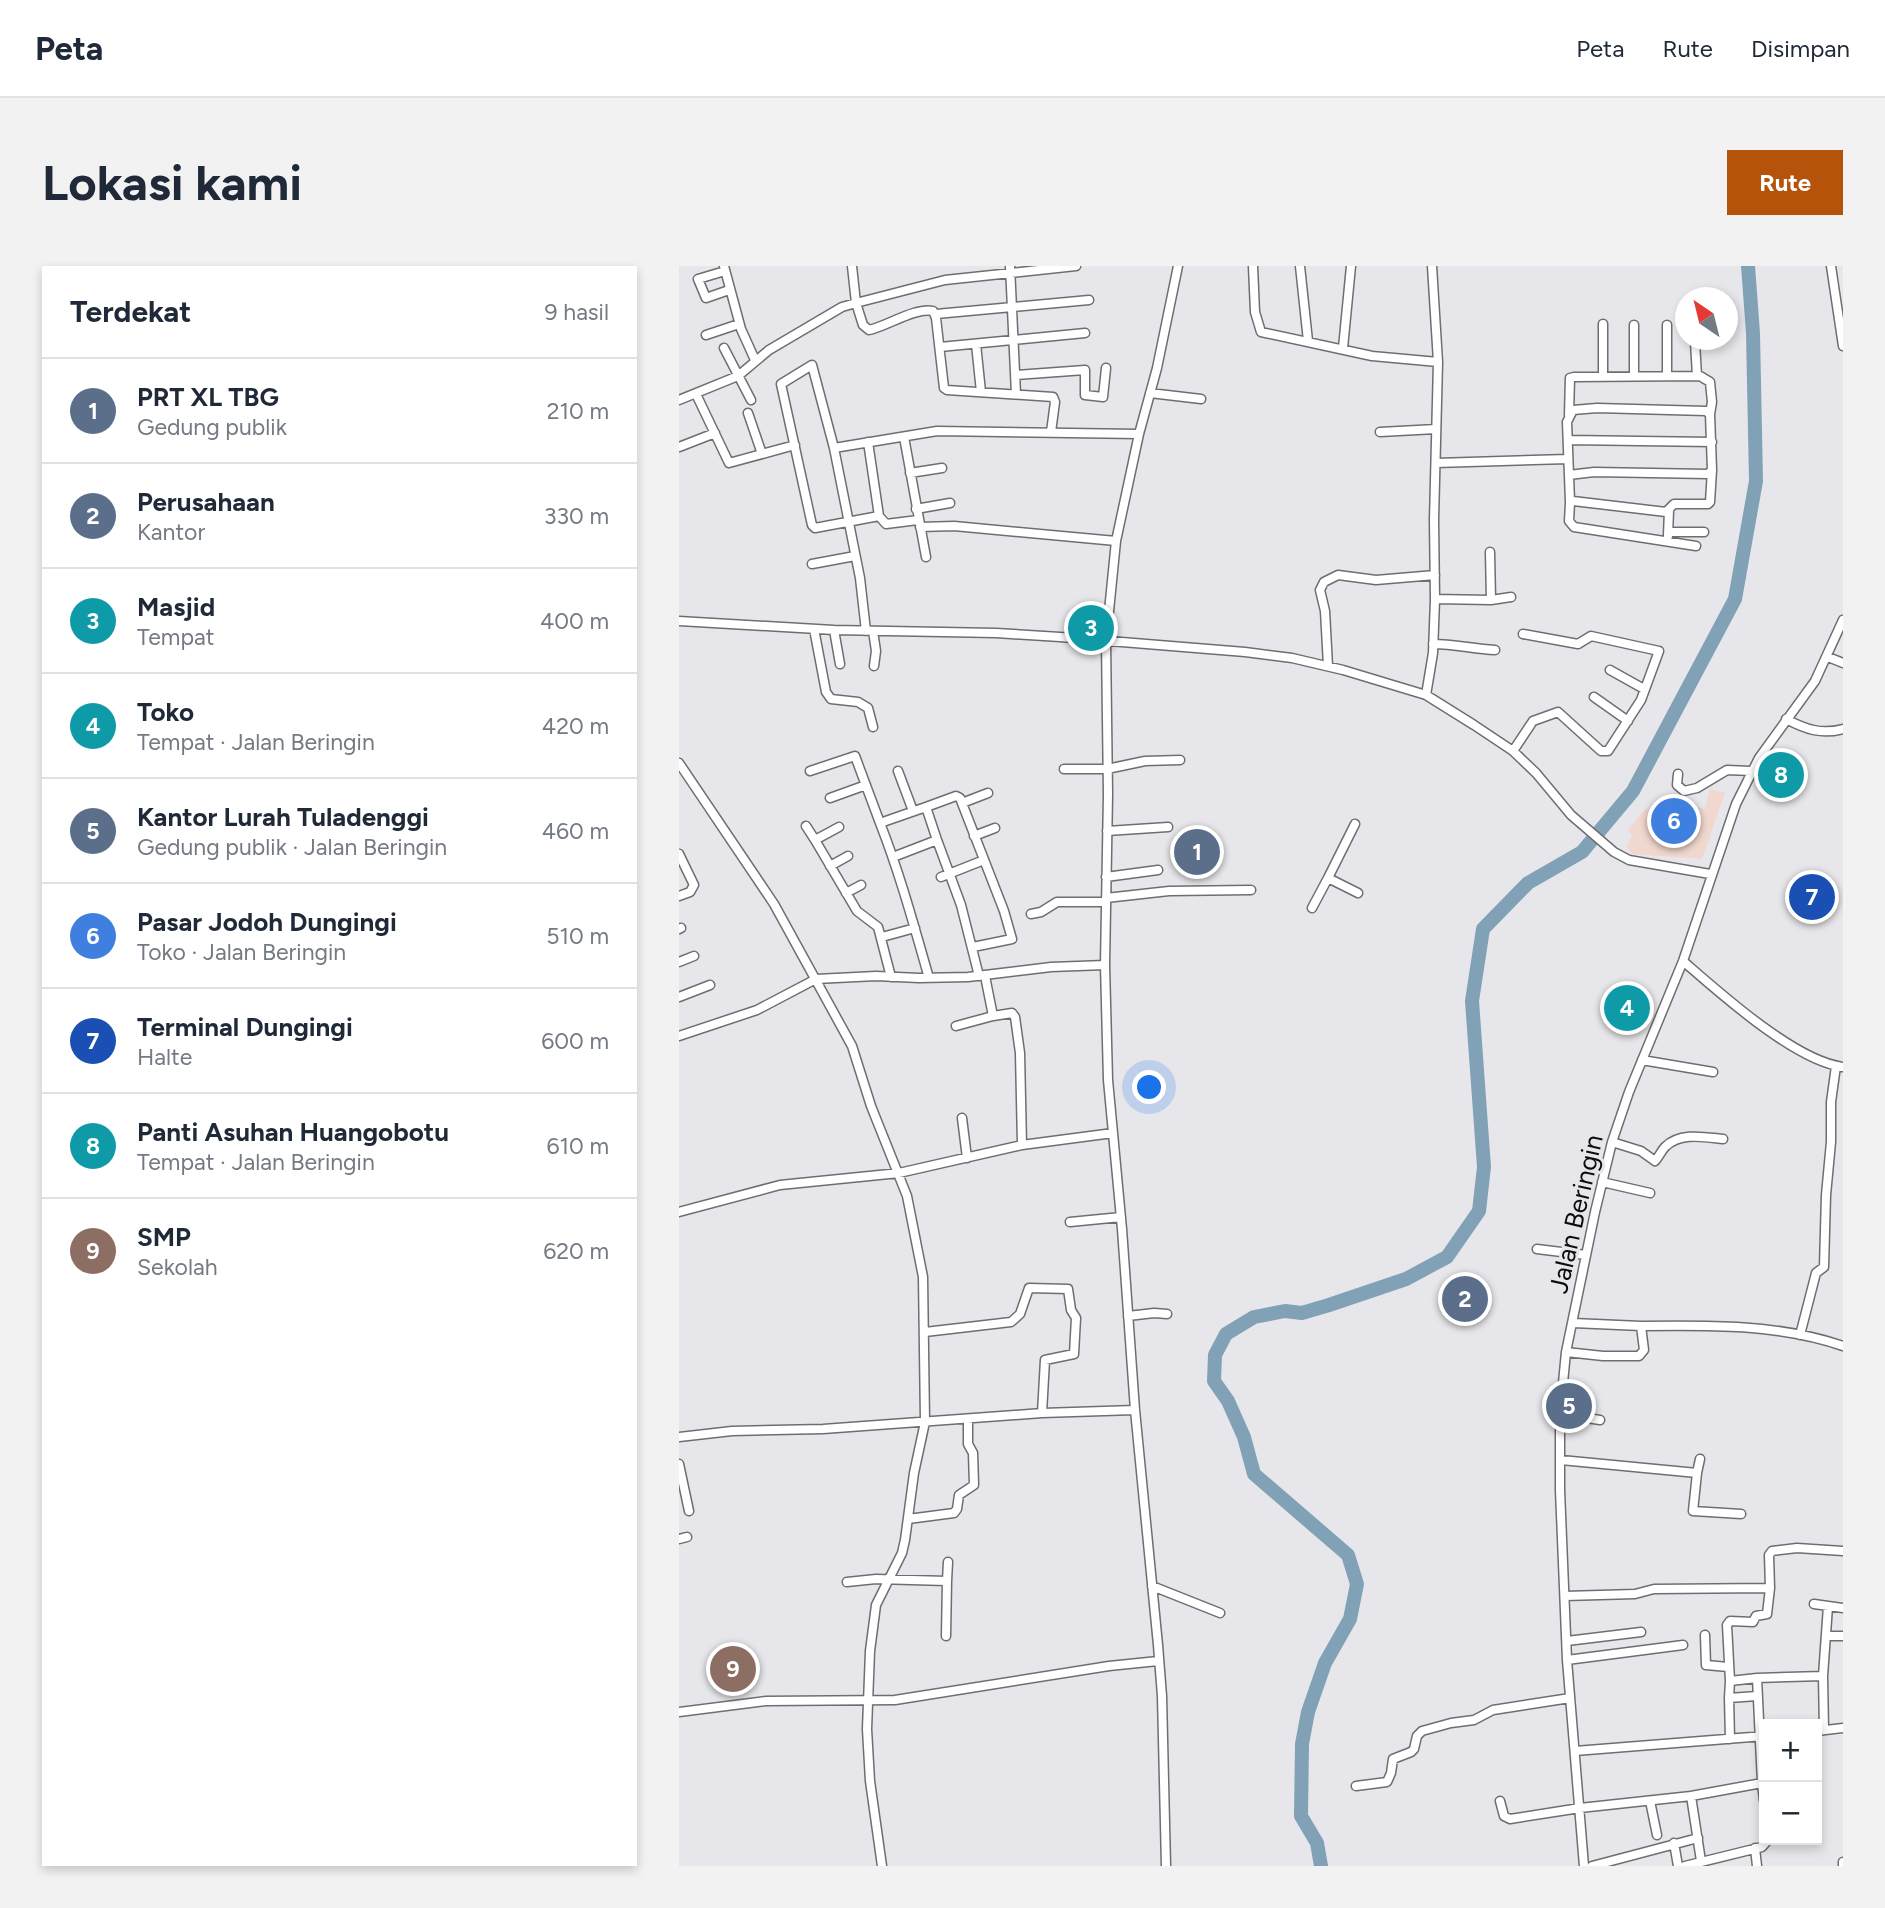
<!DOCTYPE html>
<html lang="id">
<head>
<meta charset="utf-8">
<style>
	:root { --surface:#fff; --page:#f2f2f3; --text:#1f2937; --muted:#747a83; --line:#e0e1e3; --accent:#b45309 }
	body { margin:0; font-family:Figtree,sans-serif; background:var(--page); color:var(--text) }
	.controls { position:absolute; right:21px; bottom:21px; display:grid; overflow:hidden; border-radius:0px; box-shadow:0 4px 10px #0003 }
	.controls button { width:63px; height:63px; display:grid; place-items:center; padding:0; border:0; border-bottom:2px solid var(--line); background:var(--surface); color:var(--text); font:35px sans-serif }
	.compass { position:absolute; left:996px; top:21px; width:63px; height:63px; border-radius:50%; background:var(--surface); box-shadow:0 4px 10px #0003; rotate:325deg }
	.you { position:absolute; left:471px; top:822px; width:24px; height:24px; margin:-18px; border:5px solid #fff; border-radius:50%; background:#1a73e8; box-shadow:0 0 0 10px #1a73e833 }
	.badge { display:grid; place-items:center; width:46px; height:46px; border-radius:50%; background:var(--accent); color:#fff; font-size:23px; font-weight:700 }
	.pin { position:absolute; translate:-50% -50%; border:4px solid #fff; box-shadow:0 2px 7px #0006 }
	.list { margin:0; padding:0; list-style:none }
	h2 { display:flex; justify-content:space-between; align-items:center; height:91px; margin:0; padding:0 28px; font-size:30px }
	h2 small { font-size:23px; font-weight:400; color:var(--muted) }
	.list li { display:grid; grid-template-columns:46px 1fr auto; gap:21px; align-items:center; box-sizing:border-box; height:105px; padding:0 28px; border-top:2px solid var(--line) }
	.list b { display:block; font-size:26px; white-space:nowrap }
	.list p { margin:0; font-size:23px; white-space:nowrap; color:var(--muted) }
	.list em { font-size:23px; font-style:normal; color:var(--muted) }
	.map { position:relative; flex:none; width:1164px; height:1600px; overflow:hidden; border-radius:0px }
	header { display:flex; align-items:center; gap:42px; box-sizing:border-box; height:98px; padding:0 35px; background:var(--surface); border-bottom:2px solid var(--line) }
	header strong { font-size:33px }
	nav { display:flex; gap:38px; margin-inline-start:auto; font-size:24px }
	.intro { display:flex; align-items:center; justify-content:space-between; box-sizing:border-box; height:168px; padding:0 42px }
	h1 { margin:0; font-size:49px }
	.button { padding:18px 32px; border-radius:0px; background:var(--accent); color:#fff; font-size:24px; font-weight:700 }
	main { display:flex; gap:42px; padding:0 42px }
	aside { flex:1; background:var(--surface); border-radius:0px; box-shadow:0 4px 10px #0003 }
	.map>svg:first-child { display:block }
	.commercial { fill:#f1d8cf }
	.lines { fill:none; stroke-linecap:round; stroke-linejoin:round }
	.river { stroke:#81a2b6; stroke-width:14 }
	.minor-casing { stroke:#6e6e71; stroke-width:11 }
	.minor { stroke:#fff; stroke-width:8 }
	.labels { text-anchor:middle; stroke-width:6; stroke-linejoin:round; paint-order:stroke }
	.street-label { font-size:26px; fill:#0d0d0e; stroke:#e7e7eb }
</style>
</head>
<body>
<header>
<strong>Peta</strong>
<nav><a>Peta</a><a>Rute</a><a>Disimpan</a></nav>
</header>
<div class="intro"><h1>Lokasi kami</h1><a class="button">Rute</a></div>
<main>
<aside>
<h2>Terdekat<small>9 hasil</small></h2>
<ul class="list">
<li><span class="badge" style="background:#5c6f8a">1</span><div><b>PRT XL TBG</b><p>Gedung publik</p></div><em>210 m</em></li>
<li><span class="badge" style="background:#5c6f8a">2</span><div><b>Perusahaan</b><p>Kantor</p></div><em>330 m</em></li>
<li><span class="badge" style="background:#0f9aa8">3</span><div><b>Masjid</b><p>Tempat</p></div><em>400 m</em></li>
<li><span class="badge" style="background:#0f9aa8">4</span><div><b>Toko</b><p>Tempat · Jalan Beringin</p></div><em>420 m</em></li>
<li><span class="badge" style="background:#5c6f8a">5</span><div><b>Kantor Lurah Tuladenggi</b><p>Gedung publik · Jalan Beringin</p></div><em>460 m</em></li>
<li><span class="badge" style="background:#3f7fe0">6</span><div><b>Pasar Jodoh Dungingi</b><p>Toko · Jalan Beringin</p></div><em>510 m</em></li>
<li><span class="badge" style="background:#1a4fb4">7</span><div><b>Terminal Dungingi</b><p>Halte</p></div><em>600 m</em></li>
<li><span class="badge" style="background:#0f9aa8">8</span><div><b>Panti Asuhan Huangobotu</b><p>Tempat · Jalan Beringin</p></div><em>610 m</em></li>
<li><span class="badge" style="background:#8d6e63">9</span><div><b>SMP</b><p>Sekolah</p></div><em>620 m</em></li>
</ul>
</aside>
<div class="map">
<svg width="1164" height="1600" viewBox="0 0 1164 1600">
	<rect width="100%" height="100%" fill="#e7e7eb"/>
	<path class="commercial" d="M 1031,523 L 1046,527 L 1023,593 L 953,588 L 948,581 L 953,569 L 949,564 L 966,543 L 971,543 L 974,537 L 998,535 L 1026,543 Z"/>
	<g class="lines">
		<path class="river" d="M 642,1600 L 638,1577 L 622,1550 L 623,1478 L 629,1446 L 646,1397 L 671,1353 L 678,1318 L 669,1289 L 575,1208 L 565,1171 L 549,1135 L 535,1115 L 536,1089 L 547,1068 L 575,1051 L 606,1045 L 623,1047 L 650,1039 L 727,1013 L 768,991 L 800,945 L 805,901 L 793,735 L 804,663 L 849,617 L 903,586 L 954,525 L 1056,333 L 1077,215 L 1074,67 L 1069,0"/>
		<g class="minor-casing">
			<path id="minor" d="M 45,0 L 62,63 L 76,94
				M 331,0 L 337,128
				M 574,0 L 576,46 L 582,66 L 693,90 L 759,96
				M 621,0 L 629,75
				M 1152,0 L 1164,80
				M 46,5 L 19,13 L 27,32 L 50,24
				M 257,48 L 410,34
				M 955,59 L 955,110
				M 988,59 L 988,110
				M 27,69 L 60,58
				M 1016,76 L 1018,110
				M 297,78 L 302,126
				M 261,81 L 406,67
				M 45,82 L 72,134
				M 664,82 L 672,0
				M 337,109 L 406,104 L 406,129 L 424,131 L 427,102
				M 924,111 L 924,58
				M 471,127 L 522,133
				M 17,128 L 50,197 L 116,179
				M 0,134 L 59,110 L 90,84 L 163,41 L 177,37 L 173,0
				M 69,147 L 83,188
				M 890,149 L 891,112 L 895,111 L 1021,110 L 1031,116 L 1033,136 L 1031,148
				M 372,166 L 376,136 L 374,131 L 268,124 L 265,122 L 257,52 L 254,45 C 237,41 208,60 190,64 L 184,59 L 177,37 L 266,14 L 397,0
				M 701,166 L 757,163
				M 225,171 L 247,291
				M 889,174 L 1033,176
				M 189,176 L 200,250 L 207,258 L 239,254
				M 0,181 L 36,167
				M 155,182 L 133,99 L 102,118 L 133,259 L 136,262 L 200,250
				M 757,197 L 889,193
				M 231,207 L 263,202
				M 890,209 L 915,206 L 1029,208 L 1033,204 L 1031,148 L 1027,145 L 918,142 L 894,144 L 888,156 L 891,236
				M 237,243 L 271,237
				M 241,261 L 275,260 L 437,275
				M 989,266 L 1025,266
				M 989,270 L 990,244
				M 1017,280 L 895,261 L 890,255 L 891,237 L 894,235 L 987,246 L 995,238 L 1029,238 L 1031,236 L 1033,204
				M 811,286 L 812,334
				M 133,298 L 176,290
				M 756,333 L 812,334 L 832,331
				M 0,355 L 155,364 L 317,367 L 381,371 L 566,386 L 613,392 L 664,404 L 747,429 L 795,459 L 834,485 L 857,507 L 892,549 L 935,586 L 950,594 L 1031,608
				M 135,363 L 147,426 L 152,433 L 179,436 L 189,442 L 194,461
				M 155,364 L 161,398
				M 187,365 L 181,312 L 155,182 L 258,165 L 460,168
				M 194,365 L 197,385 L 195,400
				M 754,378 C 776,378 794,383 816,384
				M 1149,391 L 1164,397
				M 649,400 L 646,345 L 641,324 L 645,316 L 659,309 L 697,314 L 756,309
				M 931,404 L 965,423
				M 747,429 L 754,387 L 756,333 L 755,254 L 759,96 L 753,0
				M 915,431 L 949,455
				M 1107,453 C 1126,463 1142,469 1164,463
				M 834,485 L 854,455 L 879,446 L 922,485 L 929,485 L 962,434 L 980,385 L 912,370 L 899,378 L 844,368
				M 0,497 L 95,638 L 173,780 L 192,840 L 228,930 L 244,1011 L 246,1156 L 235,1207 L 226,1274 L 223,1287 L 197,1339 L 191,1385 L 188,1463 L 191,1515 L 203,1600
				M 385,503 L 428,503 L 466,495 L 501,494
				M 131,505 L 176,490 L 201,557
				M 219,505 L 234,545
				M 999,508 L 998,519 L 1005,525 L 1018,522 L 1048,504 L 1072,505
				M 151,532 L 187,519
				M 283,537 L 309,527
				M 247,541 L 277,530 L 281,532 L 325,645 L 333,673 L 294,681
				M 676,558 L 649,612 L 679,627
				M 127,560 L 136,574
				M 160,561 L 136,574 L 178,645 L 199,661 L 212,711
				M 428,565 L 489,561
				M 295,570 L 316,562
				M 258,574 L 282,639 L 300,710
				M 0,588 L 15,619 L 11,626 L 0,630
				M 214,591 L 258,574 L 247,541 L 201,557 C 221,608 235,660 250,712
				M 151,600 L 169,590
				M 262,611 L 305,594
				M 427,611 L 479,604
				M 167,627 L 182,619
				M 427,632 L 490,625 L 572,624
				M 633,642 L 649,612
				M 352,648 L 362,646 L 378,636 L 427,636
				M 0,663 L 2,662
				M 203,671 L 236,662
				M 1004,695 C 1041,727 1116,795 1164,801
				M 0,696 L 15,690
				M 0,731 L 31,719
				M 314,750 L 333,747 L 336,751 L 341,787 L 343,879
				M 277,760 L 314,750 L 306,710
				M 0,770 L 78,744 L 137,713 L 197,710 L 240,712 L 289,711 L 372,701 L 426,699
				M 963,794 L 1034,806
				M 283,852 L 288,892
				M 933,876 L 962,885 L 976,895 C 980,891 982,885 986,881 C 1001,866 1025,871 1044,873
				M 923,916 L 971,927
				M 0,946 L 101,919 L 220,907 L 343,879 L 434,867
				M 391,956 L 442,951
				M 858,983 L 907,989
				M 449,1050 L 475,1047 L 488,1048
				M 894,1057 L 962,1060
				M 246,1066 L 332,1056 L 341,1048 L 350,1022 L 389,1023 L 392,1044 L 397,1052 L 395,1088 L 366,1094 L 363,1147
				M 1121,1069 L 1137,1007 L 1145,1001 L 1147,929 L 1152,876 L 1152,836 L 1157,800
				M 887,1086 L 924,1090 L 960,1090 L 965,1084 L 962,1060 C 1029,1059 1101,1058 1164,1080
				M 881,1148 L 921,1154
				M 0,1171 L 53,1165 L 144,1163 L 363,1147 L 456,1144
				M 882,1194 L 1018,1207 L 1014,1245 L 1062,1248
				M 0,1198 L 10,1245
				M 1018,1207 L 1021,1193
				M 229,1253 L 275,1247 L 278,1243 L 280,1229 L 295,1219 L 294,1187 L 289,1178 L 289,1153
				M 0,1273 L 8,1271
				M 268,1315 L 269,1296
				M 168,1316 L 197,1313 L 268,1315 L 267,1370
				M 473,1320 L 541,1347
				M 886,1330 L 956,1328 L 975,1323 L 1091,1322 L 1090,1289 L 1093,1285 L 1118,1282 L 1164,1285
				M 1135,1338 L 1164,1342
				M 1026,1369 L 1027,1399 L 1049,1401
				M 1147,1370 L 1164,1370
				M 888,1375 L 962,1366
				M 888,1394 L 1004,1379
				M 1078,1412 L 1144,1410
				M 1051,1415 L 1050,1432 L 1078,1430
				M 1050,1432 L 1051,1473
				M 0,1446 L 87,1435 L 216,1434 L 430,1400 L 479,1395
				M 1145,1464 L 1144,1410 L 1149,1340
				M 1138,1465 L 1164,1462
				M 896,1485 L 1085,1470
				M 1083,1517 L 1085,1535
				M 677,1520 L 708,1516 L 712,1507 L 714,1493 L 732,1486 L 735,1483 L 738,1470 L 743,1465 L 772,1457 L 795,1454 L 814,1444 L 891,1432
				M 1012,1530 L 1083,1517 L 1078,1412 L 1051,1415 L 1048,1359 L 1051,1355 L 1074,1356 L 1077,1350 L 1088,1348 L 1091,1322
				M 821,1535 L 825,1550 L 831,1553 L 901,1542 L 1012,1530 L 1022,1595
				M 971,1535 L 978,1569
				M 995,1577 L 999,1600
				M 1076,1582 L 1078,1600
				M 487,1600 L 483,1430 L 479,1379 L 456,1144 L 443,963 L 429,814 L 426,699 L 429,528 L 427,375 L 437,275 L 460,168 L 478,102 L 499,0
				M 905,1600 L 888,1394 L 881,1224 L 881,1148 L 887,1086 L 916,946 L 933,876 L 950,826 L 1004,695 L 1057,538 L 1080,492 L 1136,415 L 1164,354
				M 913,1600 L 1019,1572
				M 1006,1600 L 1083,1581 L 1089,1574
				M 1164,1600 L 1164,1596"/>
		</g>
		<use href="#minor" class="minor"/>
	</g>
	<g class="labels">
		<g class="street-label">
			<text transform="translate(897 948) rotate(-77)" y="9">Jalan Beringin</text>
		</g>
	</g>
</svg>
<div class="controls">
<button>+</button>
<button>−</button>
</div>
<svg class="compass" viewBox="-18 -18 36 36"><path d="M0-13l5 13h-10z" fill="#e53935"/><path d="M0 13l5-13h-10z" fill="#747a83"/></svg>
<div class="you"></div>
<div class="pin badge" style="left:518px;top:586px;background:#5c6f8a">1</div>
<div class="pin badge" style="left:786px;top:1033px;background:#5c6f8a">2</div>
<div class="pin badge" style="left:412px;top:362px;background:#0f9aa8">3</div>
<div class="pin badge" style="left:948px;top:742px;background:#0f9aa8">4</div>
<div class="pin badge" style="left:890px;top:1140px;background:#5c6f8a">5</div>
<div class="pin badge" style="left:995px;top:555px;background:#3f7fe0">6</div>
<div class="pin badge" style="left:1133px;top:631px;background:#1a4fb4">7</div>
<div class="pin badge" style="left:1102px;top:509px;background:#0f9aa8">8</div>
<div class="pin badge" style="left:54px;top:1403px;background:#8d6e63">9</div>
</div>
</main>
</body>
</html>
